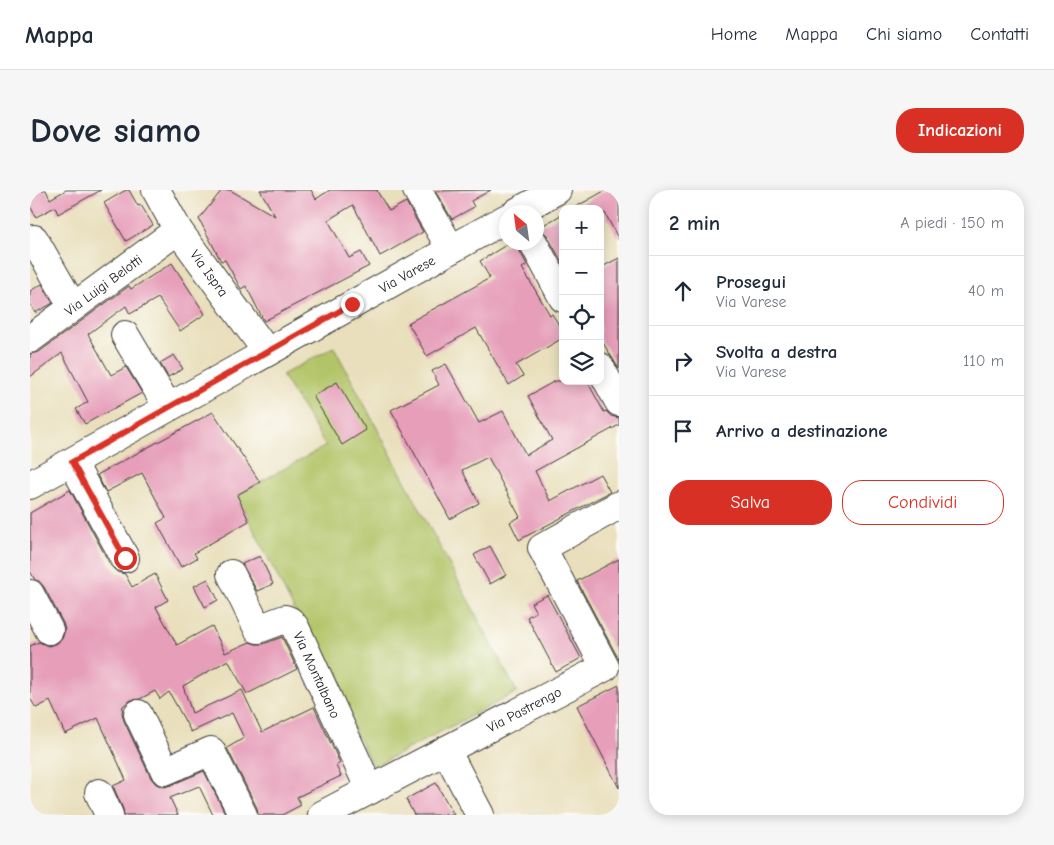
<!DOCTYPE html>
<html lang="it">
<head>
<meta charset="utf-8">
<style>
	:root { --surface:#fff; --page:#f6f6f7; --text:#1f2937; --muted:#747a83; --line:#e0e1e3; --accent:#d93025 }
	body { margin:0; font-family:"Comic Neue",sans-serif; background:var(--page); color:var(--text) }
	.controls { position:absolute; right:15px; top:15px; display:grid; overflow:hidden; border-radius:10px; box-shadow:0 2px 12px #0003 }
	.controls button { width:45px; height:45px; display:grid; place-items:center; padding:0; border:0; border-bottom:1px solid var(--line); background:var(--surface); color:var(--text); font:25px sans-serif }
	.compass { position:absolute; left:469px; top:15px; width:45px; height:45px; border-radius:50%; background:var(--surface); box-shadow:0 2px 12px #0003; rotate:331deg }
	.stop { position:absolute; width:15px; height:15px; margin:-11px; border:4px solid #d93025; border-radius:50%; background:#fff }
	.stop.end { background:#d93025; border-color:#fff; box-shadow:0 1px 5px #0008 }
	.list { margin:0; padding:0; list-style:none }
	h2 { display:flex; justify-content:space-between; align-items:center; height:65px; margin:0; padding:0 20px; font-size:21px }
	h2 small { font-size:16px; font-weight:400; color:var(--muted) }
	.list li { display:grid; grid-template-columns:32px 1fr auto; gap:15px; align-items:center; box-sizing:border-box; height:70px; padding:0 20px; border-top:1px solid var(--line) }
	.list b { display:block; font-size:19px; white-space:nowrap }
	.list p { margin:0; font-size:16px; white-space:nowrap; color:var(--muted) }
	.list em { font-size:16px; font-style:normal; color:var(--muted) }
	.actions { display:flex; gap:10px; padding:15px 20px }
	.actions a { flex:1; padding:11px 0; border:1px solid var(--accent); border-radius:20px; text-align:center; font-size:18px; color:var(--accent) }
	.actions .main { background:var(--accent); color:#fff }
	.icon { flex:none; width:28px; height:28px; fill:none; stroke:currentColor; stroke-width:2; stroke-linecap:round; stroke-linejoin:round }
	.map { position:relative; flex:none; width:589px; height:625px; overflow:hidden; border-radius:20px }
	header { display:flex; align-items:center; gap:30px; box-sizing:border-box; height:70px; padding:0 25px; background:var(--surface); border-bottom:1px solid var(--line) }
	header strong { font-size:24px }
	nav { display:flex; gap:28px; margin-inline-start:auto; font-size:18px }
	.intro { display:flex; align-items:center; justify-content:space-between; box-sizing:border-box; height:120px; padding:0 30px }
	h1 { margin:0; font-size:35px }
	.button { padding:12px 22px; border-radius:20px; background:var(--accent); color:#fff; font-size:18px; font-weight:700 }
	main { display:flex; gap:30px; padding:0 30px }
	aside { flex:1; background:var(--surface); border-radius:20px; box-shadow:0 2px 12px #0003 }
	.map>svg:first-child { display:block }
	.green { fill:#b2c467; stroke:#677042 }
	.building { fill:#e69eb9 }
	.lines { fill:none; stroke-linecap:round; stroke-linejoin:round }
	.minor-casing { stroke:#3b3934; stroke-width:30 }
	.minor { stroke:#fff; stroke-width:28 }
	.route { stroke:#d93025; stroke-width:6 }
	.labels { text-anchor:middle; stroke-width:5; stroke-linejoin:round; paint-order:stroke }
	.street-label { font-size:14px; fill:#1c1c1c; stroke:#fdfcf7 }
</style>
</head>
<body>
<header>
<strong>Mappa</strong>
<nav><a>Home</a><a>Mappa</a><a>Chi siamo</a><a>Contatti</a></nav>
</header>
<div class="intro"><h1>Dove siamo</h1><a class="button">Indicazioni</a></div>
<main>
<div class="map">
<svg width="589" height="625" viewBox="0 0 589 625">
	<rect width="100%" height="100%" fill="#fdfcf7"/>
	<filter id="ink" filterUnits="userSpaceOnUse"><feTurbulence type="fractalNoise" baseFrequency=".02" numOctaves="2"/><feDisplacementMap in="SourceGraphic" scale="10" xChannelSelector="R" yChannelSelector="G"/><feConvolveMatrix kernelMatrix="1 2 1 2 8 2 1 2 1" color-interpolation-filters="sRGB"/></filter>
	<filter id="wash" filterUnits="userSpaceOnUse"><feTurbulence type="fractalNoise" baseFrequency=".0096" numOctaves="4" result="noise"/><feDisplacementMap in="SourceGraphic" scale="20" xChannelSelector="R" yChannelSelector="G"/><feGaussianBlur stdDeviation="1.12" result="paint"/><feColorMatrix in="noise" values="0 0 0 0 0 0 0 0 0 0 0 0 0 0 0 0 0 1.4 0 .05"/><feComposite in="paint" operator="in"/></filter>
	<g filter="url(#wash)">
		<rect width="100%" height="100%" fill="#e9dfbc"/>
		<path class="green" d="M 304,157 L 487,502 L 343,577 L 207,306 L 230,292 L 296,256 L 252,185 Z"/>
		<g id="blocks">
			<path class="building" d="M 0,0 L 16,0 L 20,9 L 36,0 L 71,0 L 28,24 L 25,17 L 6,27 L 0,16 Z
				M 96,0 L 99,0 L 108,16 L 111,15 L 123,35 L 96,51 L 74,13 Z
				M 192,0 L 200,0 L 245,26 L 230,0 L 281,0 L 286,9 L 300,0 L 348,0 L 347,1 L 359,21 L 376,12 L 393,42 L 350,66 L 323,15 L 298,30 L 319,68 L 331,62 L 339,76 L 234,131 L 216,96 L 211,99 L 195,70 L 191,71 L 169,29 Z
				M 461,0 L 441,11 L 444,17 L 422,29 L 405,1 Z
				M 576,0 L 589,0 L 589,50 L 575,23 L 570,25 L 570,19 L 542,19 Z
				M 533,24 L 533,74 L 517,45 L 508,38 Z
				M 481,52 L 485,52 L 494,69 L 497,75 L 492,78 L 520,125 L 522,124 L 533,141 L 533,148 L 486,175 L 493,186 L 479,195 L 446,138 L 397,166 L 378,133 L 460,88 L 450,71 Z
				M 589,68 L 589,179 L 570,148 L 570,78 Z
				M 142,73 L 175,124 L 150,141 L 128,108 L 100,124 L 96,116 L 58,144 L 81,185 L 96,177 L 112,203 L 55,234 L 46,219 L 58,212 L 32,163 L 0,187 L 0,164 L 9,162 L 99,96 L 101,99 Z
				M 12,94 L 23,113 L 5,123 L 0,113 L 0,101 Z
				M 144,165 L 153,179 L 138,187 L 130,173 Z
				M 416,174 L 449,233 L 473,221 L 496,265 L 522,250 L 498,206 L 525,191 L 557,191 L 574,222 L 576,221 L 581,226 L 589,228 L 589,235 L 505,281 L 520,311 L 570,284 L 580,302 L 489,350 L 480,332 L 490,327 L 458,267 L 432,280 L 449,313 L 420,329 L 361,220 L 409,195 L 402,181 Z
				M 307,192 L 336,240 L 312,255 L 283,206 Z
				M 183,222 L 230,292 L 207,305 L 219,331 L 164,363 L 167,368 L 151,377 L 127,333 L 136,328 L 112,283 L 76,302 L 67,285 Z
				M 40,300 L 81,376 L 87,382 L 95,384 L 102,397 L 125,384 L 138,410 L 126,417 L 147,455 L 182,436 L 195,463 L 220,452 L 226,454 L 233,454 L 252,447 L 267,479 L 217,504 L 198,470 L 153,496 L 162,523 L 212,500 L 232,542 L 284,517 L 310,573 L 306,576 L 311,586 L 267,607 L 271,615 L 252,625 L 228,625 L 227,618 L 197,558 L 214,548 L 202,523 L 161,542 L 139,502 L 130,509 L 125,501 L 110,509 L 101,510 L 93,516 L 92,523 L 94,531 L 121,588 L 126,594 L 134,597 L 141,595 L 174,581 L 196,625 L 183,625 L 169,596 L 140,608 L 148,625 L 94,625 L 93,619 L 83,596 L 96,590 L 68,528 L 35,544 L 20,511 L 6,518 L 0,508 L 0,456 L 9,452 L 18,456 L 26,454 L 32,449 L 35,440 L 33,433 L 14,397 L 9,391 L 5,390 L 0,381 L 0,323 Z
				M 460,356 L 476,385 L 460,394 L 444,365 Z
				M 230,366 L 243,394 L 227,401 L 212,374 Z
				M 589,369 L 589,470 L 547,391 Z
				M 178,389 L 188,410 L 175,417 L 164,396 Z
				M 517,405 L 551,468 L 526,482 L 497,427 L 506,422 L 501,413 Z
				M 589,495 L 589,598 L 547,516 Z
				M 406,593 L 424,625 L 384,625 L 376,609 Z"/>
		</g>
	</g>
	<g filter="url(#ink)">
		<use href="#blocks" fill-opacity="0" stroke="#3b3934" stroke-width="1"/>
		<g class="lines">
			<g class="minor-casing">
				<g id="minor">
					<path id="s1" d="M 126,0 L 148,40 L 237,162"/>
					<path d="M 387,0 L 421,59"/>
					<path d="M 487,22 L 527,0"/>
					<path d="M 4,49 L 43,117"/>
					<path d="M 503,52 L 533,108"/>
					<path d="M 95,145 L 138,217"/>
					<path id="s2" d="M 0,149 L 148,40"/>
					<path d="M 570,177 L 589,212"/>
					<path d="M 42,272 L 95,368"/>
					<path id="s3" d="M 0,295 L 477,28"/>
					<path id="s4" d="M 201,384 L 228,439 L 255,429 L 260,431 L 265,437 L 340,600"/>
					<path d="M 0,404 L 19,440"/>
					<path d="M 108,524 L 135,581 L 181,561 L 213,625"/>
					<path d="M 416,560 L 450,625"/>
					<path d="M 69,603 L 79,625"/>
					<path id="s5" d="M 292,625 L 575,477 L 512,358 L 589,315"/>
				</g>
			</g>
			<use href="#minor" class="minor"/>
		</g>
	</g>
	<g class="lines" filter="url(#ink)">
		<path class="route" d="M 95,368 L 42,272 L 322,114"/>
	</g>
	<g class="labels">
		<g class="street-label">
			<text dy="5" stroke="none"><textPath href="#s1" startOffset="99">Via Ispra</textPath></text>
			<text dy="5" stroke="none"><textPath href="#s3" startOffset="432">Via Varese</textPath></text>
			<text dy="5" stroke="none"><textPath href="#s2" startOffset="91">Via Luigi Belotti</textPath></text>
			<text dy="5" stroke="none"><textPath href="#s4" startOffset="156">Via Montalbano</textPath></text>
			<text dy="5" stroke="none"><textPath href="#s5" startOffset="228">Via Pastrengo</textPath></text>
		</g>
	</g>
</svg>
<div class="controls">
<button>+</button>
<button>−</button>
<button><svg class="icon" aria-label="locate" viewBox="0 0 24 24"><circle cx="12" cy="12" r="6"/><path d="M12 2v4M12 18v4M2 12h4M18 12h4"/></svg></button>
<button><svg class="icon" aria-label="layers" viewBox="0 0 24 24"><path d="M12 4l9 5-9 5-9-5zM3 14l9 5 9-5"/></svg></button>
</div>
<svg class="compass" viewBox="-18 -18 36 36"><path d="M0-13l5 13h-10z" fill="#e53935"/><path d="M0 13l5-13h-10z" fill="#747a83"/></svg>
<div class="stop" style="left:95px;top:368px"></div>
<div class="stop end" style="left:322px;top:114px"></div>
</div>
<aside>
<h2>2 min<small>A piedi · 150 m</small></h2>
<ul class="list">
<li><svg class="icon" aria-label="ahead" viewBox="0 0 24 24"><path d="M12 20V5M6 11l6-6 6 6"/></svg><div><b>Prosegui</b><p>Via Varese</p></div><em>40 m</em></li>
<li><svg class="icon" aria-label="right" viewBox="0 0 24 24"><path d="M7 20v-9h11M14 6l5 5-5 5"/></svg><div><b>Svolta a destra</b><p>Via Varese</p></div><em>110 m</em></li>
<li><svg class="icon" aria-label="arrive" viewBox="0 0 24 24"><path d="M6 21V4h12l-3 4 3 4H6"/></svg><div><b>Arrivo a destinazione</b></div></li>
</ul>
<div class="actions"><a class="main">Salva</a><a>Condividi</a></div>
</aside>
</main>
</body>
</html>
